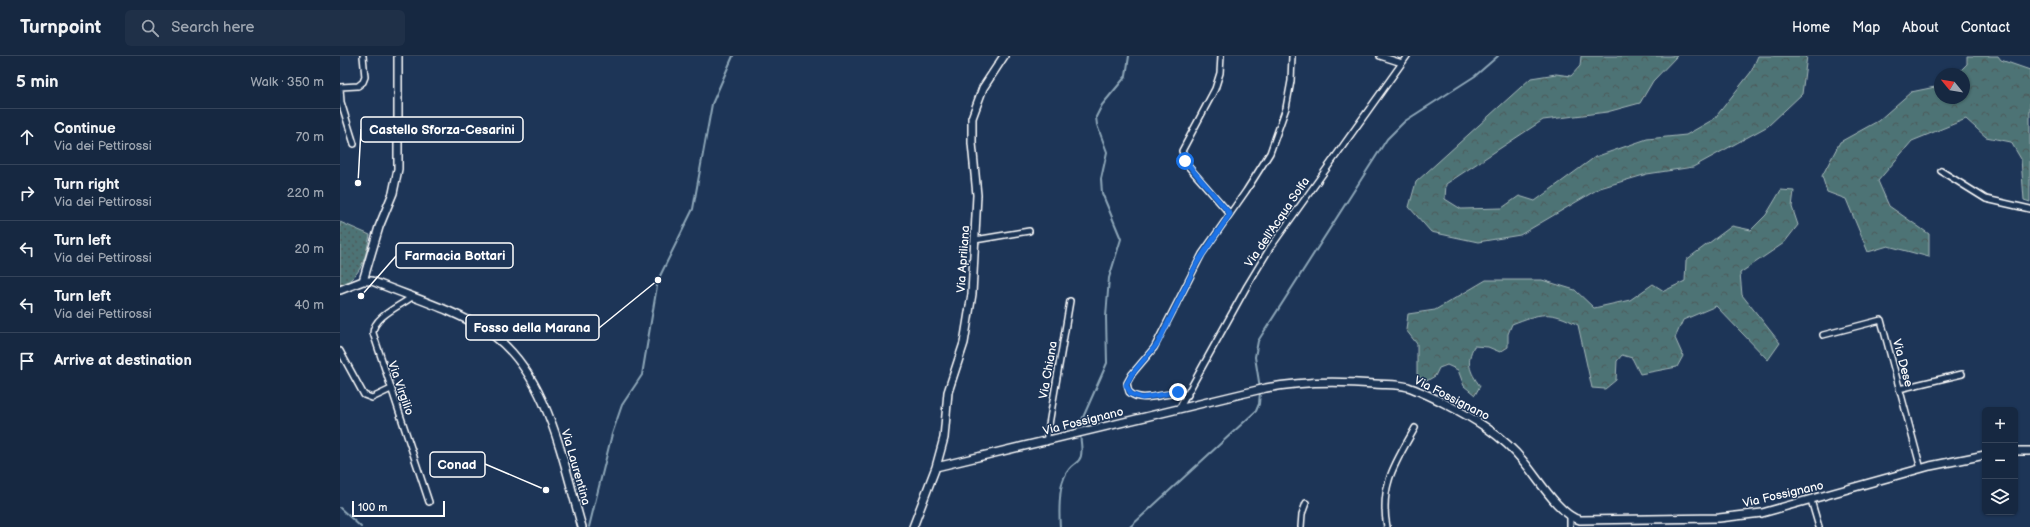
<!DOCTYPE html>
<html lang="en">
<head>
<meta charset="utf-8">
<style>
	:root { --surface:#162841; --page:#1f3048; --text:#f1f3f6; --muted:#9ea6b1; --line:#35445a }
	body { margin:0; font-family:"Balsamiq Sans",sans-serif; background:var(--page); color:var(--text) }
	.controls { position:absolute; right:12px; bottom:12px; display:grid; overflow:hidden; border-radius:6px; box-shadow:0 1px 3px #0004 }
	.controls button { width:36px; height:36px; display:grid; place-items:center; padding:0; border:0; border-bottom:1px solid var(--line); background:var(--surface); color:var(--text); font:20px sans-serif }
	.compass { position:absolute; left:1594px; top:12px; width:36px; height:36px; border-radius:50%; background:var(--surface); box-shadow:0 1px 3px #0004; rotate:300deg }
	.scale { position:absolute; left:12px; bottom:10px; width:93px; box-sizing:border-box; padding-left:4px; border:2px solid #fff; border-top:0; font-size:11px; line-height:14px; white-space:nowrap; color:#fff; -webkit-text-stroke:3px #1d3557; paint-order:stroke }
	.stop { position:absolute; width:12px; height:12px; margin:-9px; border:3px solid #1a73e8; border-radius:50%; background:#fff }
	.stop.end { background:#1a73e8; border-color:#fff; box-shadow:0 1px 4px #0008 }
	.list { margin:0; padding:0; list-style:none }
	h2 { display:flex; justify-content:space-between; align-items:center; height:52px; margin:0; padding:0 16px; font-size:17px }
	h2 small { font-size:13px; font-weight:400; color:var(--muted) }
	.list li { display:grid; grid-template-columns:26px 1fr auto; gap:12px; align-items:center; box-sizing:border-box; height:56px; padding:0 16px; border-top:1px solid var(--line) }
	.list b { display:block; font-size:15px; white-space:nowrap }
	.list p { margin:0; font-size:13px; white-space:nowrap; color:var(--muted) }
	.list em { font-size:13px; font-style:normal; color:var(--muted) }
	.icon { flex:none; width:22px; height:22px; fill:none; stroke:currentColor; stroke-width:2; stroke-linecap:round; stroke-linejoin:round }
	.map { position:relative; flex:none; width:1690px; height:471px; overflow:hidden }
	header { display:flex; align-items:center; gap:24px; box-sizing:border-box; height:56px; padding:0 20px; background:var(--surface); border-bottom:1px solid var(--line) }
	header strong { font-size:19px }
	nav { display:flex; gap:22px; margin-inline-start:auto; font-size:14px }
	.search { width:280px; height:36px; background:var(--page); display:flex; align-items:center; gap:10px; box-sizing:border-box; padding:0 14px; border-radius:6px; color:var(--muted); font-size:15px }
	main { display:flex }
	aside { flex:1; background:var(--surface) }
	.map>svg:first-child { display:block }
	.green { fill:url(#green-dots); stroke:#a6b9ba }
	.forest { fill:url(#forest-crowns); stroke:#a6b9ba }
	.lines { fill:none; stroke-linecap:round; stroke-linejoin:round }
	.stream { stroke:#8da6b8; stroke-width:2 }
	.street-casing { stroke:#fff; stroke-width:8 }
	.secondary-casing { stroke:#fff; stroke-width:10 }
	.street { stroke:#1d3557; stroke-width:5 }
	.secondary { stroke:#1d3557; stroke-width:7 }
	.route { stroke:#1a73e8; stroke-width:5 }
	.labels { text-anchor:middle; stroke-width:3; stroke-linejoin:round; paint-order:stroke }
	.street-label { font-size:12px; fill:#fff; stroke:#1d3557 }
	.leader { fill:none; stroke:#fff; stroke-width:1.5 }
	.callout-dot { fill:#fff; stroke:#1d3557; stroke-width:1.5 }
	.callout { fill:#1d3557; stroke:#fff; stroke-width:1.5 }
	.callout-label { font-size:13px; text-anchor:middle; font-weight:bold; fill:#fff }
</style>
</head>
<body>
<header>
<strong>Turnpoint</strong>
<div class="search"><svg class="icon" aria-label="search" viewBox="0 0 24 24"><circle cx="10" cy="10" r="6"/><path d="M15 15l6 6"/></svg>Search here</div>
<nav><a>Home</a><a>Map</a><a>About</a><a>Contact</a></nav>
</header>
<main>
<aside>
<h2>5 min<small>Walk · 350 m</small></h2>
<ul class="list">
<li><svg class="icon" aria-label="ahead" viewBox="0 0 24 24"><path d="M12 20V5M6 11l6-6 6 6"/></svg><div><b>Continue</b><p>Via dei Pettirossi</p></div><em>70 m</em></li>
<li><svg class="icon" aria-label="right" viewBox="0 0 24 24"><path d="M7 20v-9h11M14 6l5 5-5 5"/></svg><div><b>Turn right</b><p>Via dei Pettirossi</p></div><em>220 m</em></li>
<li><svg class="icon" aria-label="left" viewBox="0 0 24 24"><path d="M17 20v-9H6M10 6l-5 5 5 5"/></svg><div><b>Turn left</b><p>Via dei Pettirossi</p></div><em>20 m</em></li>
<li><svg class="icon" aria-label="left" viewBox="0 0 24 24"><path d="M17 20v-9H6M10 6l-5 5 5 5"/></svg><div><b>Turn left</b><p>Via dei Pettirossi</p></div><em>40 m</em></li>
<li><svg class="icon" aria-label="arrive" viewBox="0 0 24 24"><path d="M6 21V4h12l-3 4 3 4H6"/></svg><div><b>Arrive at destination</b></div></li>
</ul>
</aside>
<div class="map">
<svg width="1690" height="471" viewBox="0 0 1690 471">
	<defs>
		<pattern id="green-dots" width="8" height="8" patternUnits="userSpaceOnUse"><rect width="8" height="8" fill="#4e7375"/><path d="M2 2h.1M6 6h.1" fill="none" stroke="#4d5a5a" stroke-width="1.8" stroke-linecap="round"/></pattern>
		<pattern id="forest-crowns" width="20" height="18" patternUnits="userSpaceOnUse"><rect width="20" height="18" fill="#4e7375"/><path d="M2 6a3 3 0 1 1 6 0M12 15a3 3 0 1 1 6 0" fill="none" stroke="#4d5a5a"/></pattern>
	</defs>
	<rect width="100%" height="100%" fill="#1d3557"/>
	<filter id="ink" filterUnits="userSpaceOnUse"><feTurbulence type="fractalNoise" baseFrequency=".025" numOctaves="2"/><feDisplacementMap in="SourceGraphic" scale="8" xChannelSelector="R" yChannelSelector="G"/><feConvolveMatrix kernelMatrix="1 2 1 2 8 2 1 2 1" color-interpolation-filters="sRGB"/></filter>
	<g filter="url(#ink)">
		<path class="green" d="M 0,166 L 30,179 C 25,202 23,219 0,230 Z"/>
		<path class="forest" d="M 1241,0 L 1337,0 L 1313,25 L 1300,47 L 1267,56 L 1203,64 L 1106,128 L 1105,143 L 1121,153 L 1162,152 L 1179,140 L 1195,145 L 1255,101 L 1307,83 L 1346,79 L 1374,63 L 1411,16 L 1418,0 L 1467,0 L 1462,38 L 1428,70 L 1353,111 L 1307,118 L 1260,132 L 1180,179 L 1138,186 L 1091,176 L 1069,151 L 1076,126 L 1191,22 L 1216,18 L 1231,20 L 1240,10 Z
			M 1627,0 L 1658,0 L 1661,4 L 1690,14 L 1690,146 L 1684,144 L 1681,103 L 1671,86 L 1646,81 L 1626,63 L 1572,85 L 1538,125 L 1549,150 L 1589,178 L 1589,201 L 1548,190 L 1528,196 L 1506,143 L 1487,136 L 1482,120 L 1500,86 L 1538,65 L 1571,36 L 1600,30 L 1600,42 L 1624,42 L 1624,18 L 1617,18 L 1627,8 Z
			M 1441,134 L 1454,135 L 1452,151 L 1458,169 L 1444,187 L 1400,217 L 1402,239 L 1440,287 L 1428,304 L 1376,250 L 1343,264 L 1335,282 L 1343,300 L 1337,311 L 1300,318 L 1292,302 L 1282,299 L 1277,305 L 1276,324 L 1265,333 L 1252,332 L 1238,269 C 1210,254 1200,257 1172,268 L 1168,278 L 1168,291 L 1160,296 L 1148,291 L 1134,290 C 1126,306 1129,315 1140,330 L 1135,339 L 1124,330 L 1118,314 L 1107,309 L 1099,312 L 1095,320 L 1085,326 L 1077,318 L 1077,288 L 1066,274 L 1068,258 L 1095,254 L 1146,224 L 1202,224 L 1235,234 L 1254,252 L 1290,244 L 1313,228 L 1324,235 L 1345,225 L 1346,204 L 1392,170 L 1411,174 L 1426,159 Z"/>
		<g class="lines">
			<path class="stream" d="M 920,332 L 915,301 L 918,285 L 1047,83 L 1065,65 L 1135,20 L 1158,0
				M 740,375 L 741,366 L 767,307 L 766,261 L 769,222 L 781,183 L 762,137 L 761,123 L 767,96 L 757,69 L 756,61 L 762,49 L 786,20 L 789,0
				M 0,452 L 21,471
				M 249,471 L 272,378 L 282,349 L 302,319 L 318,224 L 353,153 L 372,48 L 393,0
				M 720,471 C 719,458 719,433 724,422 C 733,399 746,416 740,379
				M 790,471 L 916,355 L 919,348 L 920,336"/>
			<g class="street-casing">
				<path id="street" d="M 881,0 L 880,17 L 875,33 L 842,95 L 848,110 L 890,158
					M 1040,0 L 1062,7
					M 0,31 L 18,30 L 23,26 L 25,21 L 23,0
					M 0,32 L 1,46 L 14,88
					M 1601,115 L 1646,143 L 1690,153
					M 635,184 L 689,175
					M 72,241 C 60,250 33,261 33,277 L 89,446
					M 1483,279 L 1541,264 L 1581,413
					M 0,295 L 24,339 L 32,342 L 51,333
					M 1559,333 L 1622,318
					M 848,339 C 829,332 804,350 789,336 L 787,327 L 792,318 L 814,292 L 862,198 L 906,135 L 930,97 L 946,52 L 951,25 L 952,0
					M 839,353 L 907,230 L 930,192 L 1067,0
					M 706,386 L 730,245
					M 1471,444 L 1479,471
					M 961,471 L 962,458 L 966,447
					M 1047,471 C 1039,429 1056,406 1075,372
					M 1230,471 L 1230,459"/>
			</g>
			<g class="secondary-casing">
				<path id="secondary" d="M 23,225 L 39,171 L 53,137 L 58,113 L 58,0
					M 0,234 L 23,225 L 32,225 C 70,241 113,253 147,275 C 208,314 223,407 242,471
					M 1675,395 L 1690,395
					M 596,411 L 604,382 L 608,336 L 624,287 L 632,238 L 637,139 L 632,87 L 632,62 L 643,32 L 664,0
					M 573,471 L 596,411 L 926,332 C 962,325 998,325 1035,328 C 1046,329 1057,328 1068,331 C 1080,335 1092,341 1104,347 C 1135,363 1162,379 1184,406 C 1197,421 1220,460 1240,464 L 1379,462 L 1422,457 L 1590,410 L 1645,399"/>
			</g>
			<use href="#street" class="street"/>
			<use href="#secondary" class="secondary"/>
		</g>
	</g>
	<g class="lines" filter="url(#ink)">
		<path class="route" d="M 838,336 L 802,342 L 791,338 L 786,329 L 792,318 L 818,287 L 857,207 L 890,158 L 845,105"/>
	</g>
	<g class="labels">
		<g class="street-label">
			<text transform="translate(937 166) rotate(-56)" y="4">Via dell'Acqua Solfa</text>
			<text transform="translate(623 203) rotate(-86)" y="4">Via Apriliana</text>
			<text transform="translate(1563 307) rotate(75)" y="4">Via Dese</text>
			<text transform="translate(708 314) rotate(-80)" y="4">Via Chiana</text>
			<text transform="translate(61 332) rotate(71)" y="4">Via Virgilio</text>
			<text transform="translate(1112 342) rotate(27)" y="4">Via Fossignano</text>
			<text transform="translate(743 365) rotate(-14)" y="4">Via Fossignano</text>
			<text transform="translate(236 411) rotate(74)" y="4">Via Laurentina</text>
			<text transform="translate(1443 438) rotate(-13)" y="4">Via Fossignano</text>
		</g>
	</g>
	<path class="leader" d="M18 127L21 73M21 240L56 200M318 224L259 272M206 434L145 408"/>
	<g class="callout-dot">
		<circle cx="18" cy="127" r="4"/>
		<circle cx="21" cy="240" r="4"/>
		<circle cx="318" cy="224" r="4"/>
		<circle cx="206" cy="434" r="4"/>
	</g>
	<g class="callout">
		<rect x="21" y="61" width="162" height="25" rx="4"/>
		<rect x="56" y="187" width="117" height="25" rx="4"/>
		<rect x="126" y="259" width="133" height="25" rx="4"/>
		<rect x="90" y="396" width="55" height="25" rx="4"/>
	</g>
	<g class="callout-label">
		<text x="102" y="78">Castello Sforza-Cesarini</text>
		<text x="115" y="204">Farmacia Bottari</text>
		<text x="192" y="276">Fosso della Marana</text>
		<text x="117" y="413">Conad</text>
	</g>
</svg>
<div class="controls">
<button>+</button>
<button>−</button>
<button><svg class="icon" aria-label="layers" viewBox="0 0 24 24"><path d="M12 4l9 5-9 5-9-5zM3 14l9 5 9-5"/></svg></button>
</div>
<svg class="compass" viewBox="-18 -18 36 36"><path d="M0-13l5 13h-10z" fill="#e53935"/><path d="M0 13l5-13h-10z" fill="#9ea6b1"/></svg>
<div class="scale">100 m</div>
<div class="stop" style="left:845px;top:105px"></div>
<div class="stop end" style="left:838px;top:336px"></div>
</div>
</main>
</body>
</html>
